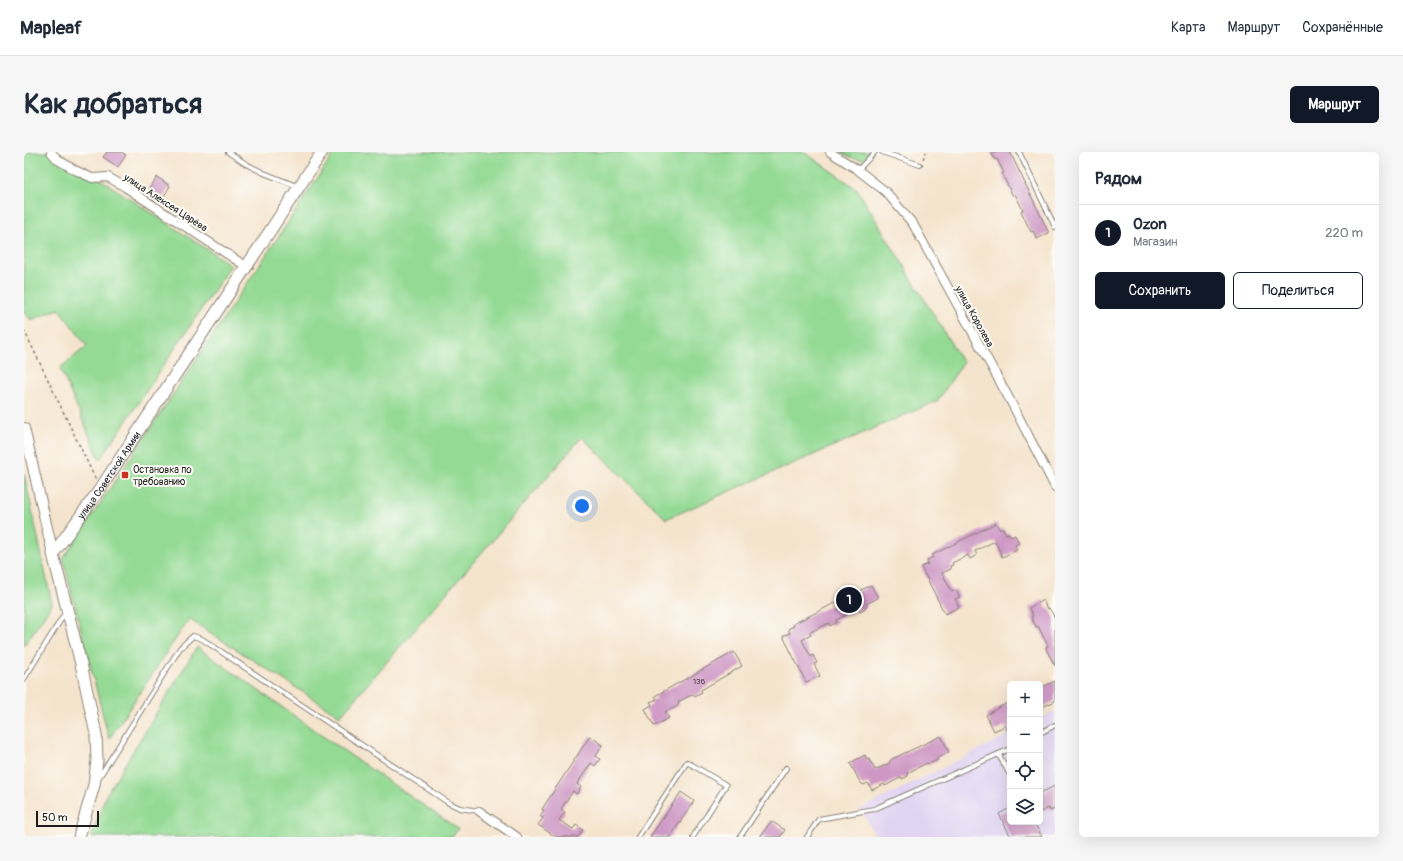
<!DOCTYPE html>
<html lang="ru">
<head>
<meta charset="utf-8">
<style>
	:root { --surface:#fff; --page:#f6f6f7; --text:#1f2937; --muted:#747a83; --line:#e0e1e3; --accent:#111827 }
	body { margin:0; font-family:Pangolin,sans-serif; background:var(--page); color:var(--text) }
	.controls { position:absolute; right:12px; bottom:12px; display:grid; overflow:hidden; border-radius:6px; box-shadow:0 4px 16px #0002 }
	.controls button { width:36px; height:36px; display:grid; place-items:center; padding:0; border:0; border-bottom:1px solid var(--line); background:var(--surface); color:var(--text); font:20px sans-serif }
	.scale { position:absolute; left:12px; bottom:10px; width:63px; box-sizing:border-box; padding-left:4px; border:2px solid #1c1c1c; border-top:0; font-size:11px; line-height:14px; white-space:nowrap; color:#1c1c1c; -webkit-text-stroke:3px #fdfcf7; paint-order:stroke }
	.you { position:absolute; left:558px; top:354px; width:14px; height:14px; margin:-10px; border:3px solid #fff; border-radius:50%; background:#1a73e8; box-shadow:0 0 0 6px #1a73e833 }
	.badge { display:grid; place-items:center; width:26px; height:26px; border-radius:50%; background:var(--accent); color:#fff; font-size:13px; font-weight:700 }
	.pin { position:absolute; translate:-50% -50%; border:2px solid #fff; box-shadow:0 1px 4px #0006 }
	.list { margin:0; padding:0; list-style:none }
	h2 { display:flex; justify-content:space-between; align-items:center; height:52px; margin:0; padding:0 16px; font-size:17px }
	h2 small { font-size:13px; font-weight:400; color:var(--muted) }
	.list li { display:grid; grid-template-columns:26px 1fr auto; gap:12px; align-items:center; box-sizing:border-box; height:56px; padding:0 16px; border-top:1px solid var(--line) }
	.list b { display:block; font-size:15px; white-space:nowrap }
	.list p { margin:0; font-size:13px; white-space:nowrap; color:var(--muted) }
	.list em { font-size:13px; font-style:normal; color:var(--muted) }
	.actions { display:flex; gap:8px; padding:12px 16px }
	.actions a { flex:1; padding:9px 0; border:1px solid var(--accent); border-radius:6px; text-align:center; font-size:14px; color:var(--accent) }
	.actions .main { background:var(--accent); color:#fff }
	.icon { flex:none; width:22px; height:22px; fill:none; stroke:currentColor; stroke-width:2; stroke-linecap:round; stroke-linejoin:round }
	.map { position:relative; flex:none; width:1031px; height:685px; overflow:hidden; border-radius:6px }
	header { display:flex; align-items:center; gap:24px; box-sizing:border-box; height:56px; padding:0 20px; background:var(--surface); border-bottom:1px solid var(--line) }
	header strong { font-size:19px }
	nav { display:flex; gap:22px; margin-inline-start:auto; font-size:14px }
	.intro { display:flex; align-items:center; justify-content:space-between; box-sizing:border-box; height:96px; padding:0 24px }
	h1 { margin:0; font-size:28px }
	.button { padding:10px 18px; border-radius:6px; background:var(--accent); color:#fff; font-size:14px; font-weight:700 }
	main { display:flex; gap:24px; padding:0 24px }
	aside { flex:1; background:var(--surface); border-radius:6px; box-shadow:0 4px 16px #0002 }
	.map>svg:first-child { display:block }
	.built { fill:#e1d4f3 }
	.grass { fill:#94da94; stroke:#587b58 }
	.park { fill:url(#park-crowns); stroke:#587b58 }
	.building { fill:#ce97c5 }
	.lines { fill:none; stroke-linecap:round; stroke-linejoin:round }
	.service-casing { stroke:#888074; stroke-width:6 }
	.minor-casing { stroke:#888074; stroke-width:10 }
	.tertiary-casing { stroke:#888074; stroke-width:12 }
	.secondary-casing { stroke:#888074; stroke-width:13 }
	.path { stroke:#888074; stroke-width:1.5; stroke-dasharray:3 3; stroke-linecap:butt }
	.service { stroke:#fff; stroke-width:4 }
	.minor { stroke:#fff; stroke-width:8 }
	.tertiary { stroke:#fff; stroke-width:10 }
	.secondary { stroke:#fff; stroke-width:11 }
	.poi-dot { fill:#c8321e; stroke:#fdfcf7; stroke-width:1.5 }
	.labels { text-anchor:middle; stroke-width:4; stroke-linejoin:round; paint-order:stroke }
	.number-label { font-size:8px; fill:#483b46 }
	.street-label { font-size:10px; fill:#1c1c1c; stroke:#fdfcf7 }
	.poi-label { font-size:10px; fill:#1c1c1c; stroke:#fdfcf7; text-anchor:start }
</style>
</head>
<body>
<header>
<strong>Mapleaf</strong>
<nav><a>Карта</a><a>Маршрут</a><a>Сохранённые</a></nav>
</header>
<div class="intro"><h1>Как добраться</h1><a class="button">Маршрут</a></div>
<main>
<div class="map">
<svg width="1031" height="685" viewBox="0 0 1031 685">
	<defs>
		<pattern id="park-crowns" width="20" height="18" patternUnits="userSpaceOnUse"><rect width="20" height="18" fill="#94da94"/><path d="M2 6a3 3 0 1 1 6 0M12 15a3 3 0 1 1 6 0" fill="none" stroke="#7fba7f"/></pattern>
	</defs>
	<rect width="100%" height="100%" fill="#fdfcf7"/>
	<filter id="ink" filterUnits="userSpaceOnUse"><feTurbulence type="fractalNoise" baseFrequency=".025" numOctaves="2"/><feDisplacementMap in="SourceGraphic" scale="8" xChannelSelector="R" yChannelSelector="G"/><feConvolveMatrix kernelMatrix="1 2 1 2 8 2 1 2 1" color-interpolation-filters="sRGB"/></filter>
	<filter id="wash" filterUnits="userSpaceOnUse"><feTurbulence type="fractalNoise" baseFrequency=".012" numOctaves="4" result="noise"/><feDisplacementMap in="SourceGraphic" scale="16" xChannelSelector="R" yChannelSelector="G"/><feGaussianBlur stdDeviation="0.9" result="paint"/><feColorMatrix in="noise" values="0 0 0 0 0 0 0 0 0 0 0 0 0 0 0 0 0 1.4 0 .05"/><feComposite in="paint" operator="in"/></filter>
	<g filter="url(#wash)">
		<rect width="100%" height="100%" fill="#f5e4cd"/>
		<path class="built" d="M 1031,559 L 1031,685 L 852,685 L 837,657 L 986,582 L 986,670 L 1016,670 L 1016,567 Z"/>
		<path class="grass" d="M 0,0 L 35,0 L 207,113 L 76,308 L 36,216 L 63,194 L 35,157 L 7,168 L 0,161 Z
			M 311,0 L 780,0 L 833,37 L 939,211 L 913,249 L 642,367 L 558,285 L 316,564 L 165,467 L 85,587 L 39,407 Z
			M 0,321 L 28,452 L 0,494 Z
			M 173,495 L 310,592 L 434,677 L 428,685 L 67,685 L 82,643 Z"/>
		<path class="park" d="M 817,0 L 849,0 L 844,6 C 833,9 827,6 817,0 Z"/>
		<g id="blocks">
			<path class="building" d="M 83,0 L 97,0 L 102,3 L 94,15 L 79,5 Z
				M 967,0 L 986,0 L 1025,81 L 1013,87 L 1009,79 L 1007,80 L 997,59 L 999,58 L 991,42 L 989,44 L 978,22 L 980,21 L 973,7 L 971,8 Z
				M 133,25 L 146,34 L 139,46 L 125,37 Z
				M 972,371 L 976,378 L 979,376 L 982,382 L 985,381 L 987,385 L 991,383 L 995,391 L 991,393 L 993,398 L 978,405 L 971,389 L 951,399 L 953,403 L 946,407 L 944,403 L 928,411 L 929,413 L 926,414 L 927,417 L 918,421 L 928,440 L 932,438 L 936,445 L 931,447 L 935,455 L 921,462 L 897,415 L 904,412 L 903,408 L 909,405 L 908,403 Z
				M 847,433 L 854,446 L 842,452 L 843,455 L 836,459 L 835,456 L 812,468 L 813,470 L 806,474 L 805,471 L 785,481 L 787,483 L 778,488 L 787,505 L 789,503 L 793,511 L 790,512 L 796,524 L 782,530 L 759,484 L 766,481 L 764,477 L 770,474 L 769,472 Z
				M 1019,448 L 1023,457 L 1025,456 L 1027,459 L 1031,466 L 1031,514 L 1023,499 L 1022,495 L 1024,494 L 1014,474 L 1012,475 L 1007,465 L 1009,464 L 1005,456 Z
				M 710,500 L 718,514 L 677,538 L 678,540 L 671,544 L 669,542 L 654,550 L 655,552 L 652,555 L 641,560 L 645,566 L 630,574 L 621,557 L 628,553 L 626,550 L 633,547 L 631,544 Z
				M 1031,529 L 1031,549 L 1016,556 L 1016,536 Z
				M 983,551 L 986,555 L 986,584 L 981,574 L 970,579 L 962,563 Z
				M 566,584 L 579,593 L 572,604 L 576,607 L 571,614 L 567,611 L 553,632 L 557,635 L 553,642 L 549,639 L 537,657 L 541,660 L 535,668 L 549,677 L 552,673 L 559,678 L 554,685 L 532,685 L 514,673 L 519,666 L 516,664 L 520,658 L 518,657 Z
				M 917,584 L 925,600 L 913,606 L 914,608 L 904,612 L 903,611 L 883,621 L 884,624 L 878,627 L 878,625 L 861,634 L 860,632 L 848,638 L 844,631 L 839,633 L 836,630 L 826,611 L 841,603 L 843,608 L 845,607 L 846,610 L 847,610 L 851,618 L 866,611 L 865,610 L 868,607 Z
				M 1031,634 L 1031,657 L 1026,659 L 1025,656 L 1016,660 L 1016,641 Z
				M 657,640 L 670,649 L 646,685 L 626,685 Z
				M 986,656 L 986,670 L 1010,670 L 1018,685 L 987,685 L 975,662 Z
				M 747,669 L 761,678 L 756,685 L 736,685 Z"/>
		</g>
	</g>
	<g filter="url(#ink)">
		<use href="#blocks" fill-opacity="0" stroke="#888074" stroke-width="1"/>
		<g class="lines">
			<g class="service-casing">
				<path id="service" d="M 204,0 L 222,12 L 240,21 L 275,35
					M 858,0 L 896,13
					M 995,0 L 1031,75
					M 834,18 L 851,0
					M 0,527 L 41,461
					M 1016,581 L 1031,573
					M 975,603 L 986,623
					M 74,627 L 156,496 L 169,484 L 178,487 L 425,651 L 436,656 L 455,659
					M 614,685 L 663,610 L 702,633 L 669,685
					M 716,685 L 762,616
					M 783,685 L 795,667 L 850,657 L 986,597"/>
			</g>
			<g class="minor-casing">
				<path id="minor" d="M 27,0 L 34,8 L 51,18 L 68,26 L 84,25 L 101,35 L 223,115
					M 806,0 L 834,18 L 862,40 L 889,72 L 987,250 L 1031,335
					M 455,659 L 493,685"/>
			</g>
			<g class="tertiary-casing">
				<path id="tertiary" d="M 0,276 L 29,402"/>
			</g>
			<g class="secondary-casing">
				<g id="secondary">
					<path id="s1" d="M 55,685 L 70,633 L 73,608 L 72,582 L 57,512 L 29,402 L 76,337 L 298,0"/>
				</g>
			</g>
			<path class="path" d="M 899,7 L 902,0
				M 0,178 L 72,328"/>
			<use href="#service" class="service"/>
			<use href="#minor" class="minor"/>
			<use href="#tertiary" class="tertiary"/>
			<use href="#secondary" class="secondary"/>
		</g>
	</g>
	<rect class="poi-dot" x="97" y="319" width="8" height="8" rx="2"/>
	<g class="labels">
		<g class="number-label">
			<text x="675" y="532">136</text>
		</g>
		<g class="street-label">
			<text transform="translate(142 50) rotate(33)" y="4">улица Алексея Царёва</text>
			<text transform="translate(951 164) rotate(61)" y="4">улица Королева</text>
			<text dy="4" stroke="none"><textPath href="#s1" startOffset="387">улица Советской Армии</textPath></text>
		</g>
		<g class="poi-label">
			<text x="109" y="321">Остановка по<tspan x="109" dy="12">требованию</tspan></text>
		</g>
	</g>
</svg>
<div class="controls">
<button>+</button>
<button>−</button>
<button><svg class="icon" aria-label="locate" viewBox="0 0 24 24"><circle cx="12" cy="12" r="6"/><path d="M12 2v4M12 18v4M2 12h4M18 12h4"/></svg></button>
<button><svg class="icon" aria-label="layers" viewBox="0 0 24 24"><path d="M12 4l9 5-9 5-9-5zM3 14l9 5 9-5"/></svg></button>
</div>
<div class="scale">50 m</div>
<div class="you"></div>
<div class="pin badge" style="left:825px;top:448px">1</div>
</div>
<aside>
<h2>Рядом<small></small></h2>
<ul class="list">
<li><span class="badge">1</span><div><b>Ozon</b><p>Магазин</p></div><em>220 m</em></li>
</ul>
<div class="actions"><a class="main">Сохранить</a><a>Поделиться</a></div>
</aside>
</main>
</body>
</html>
